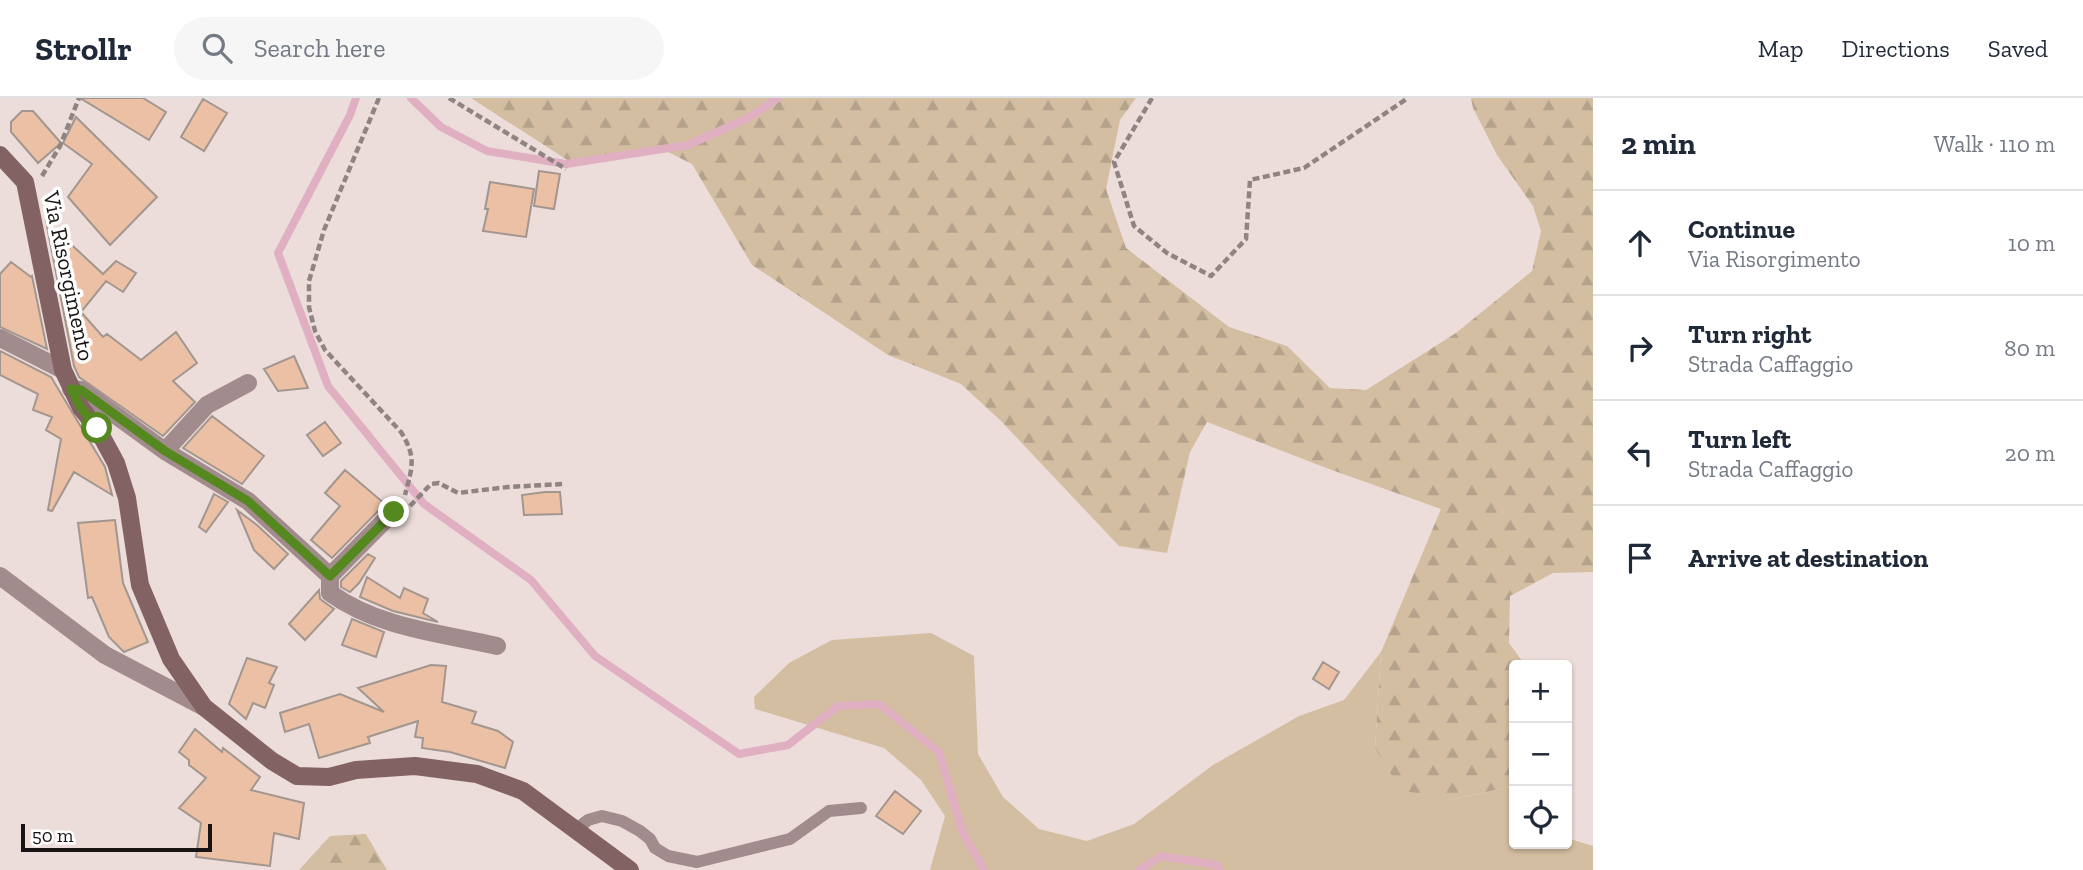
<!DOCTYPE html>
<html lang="en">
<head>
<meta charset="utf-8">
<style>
	:root { --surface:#fff; --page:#f6f6f7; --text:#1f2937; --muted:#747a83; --line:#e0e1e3 }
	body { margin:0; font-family:"Zilla Slab",serif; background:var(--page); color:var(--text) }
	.controls { position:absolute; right:21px; bottom:21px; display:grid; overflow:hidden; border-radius:7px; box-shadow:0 2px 5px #0004 }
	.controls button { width:63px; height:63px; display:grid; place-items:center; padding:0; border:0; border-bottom:2px solid var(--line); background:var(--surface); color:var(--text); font:35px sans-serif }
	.scale { position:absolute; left:21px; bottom:18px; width:191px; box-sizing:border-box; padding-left:7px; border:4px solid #191413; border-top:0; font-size:19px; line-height:24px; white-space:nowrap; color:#191413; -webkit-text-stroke:5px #fff; paint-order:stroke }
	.stop { position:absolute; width:21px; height:21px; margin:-16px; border:5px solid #558920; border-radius:50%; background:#fff }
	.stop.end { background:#558920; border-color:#fff; box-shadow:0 2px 7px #0008 }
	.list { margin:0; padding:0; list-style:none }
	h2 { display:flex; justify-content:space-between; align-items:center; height:91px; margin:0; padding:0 28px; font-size:30px }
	h2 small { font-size:23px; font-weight:400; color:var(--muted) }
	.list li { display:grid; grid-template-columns:46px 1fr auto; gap:21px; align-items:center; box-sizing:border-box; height:105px; padding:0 28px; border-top:2px solid var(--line) }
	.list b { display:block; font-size:26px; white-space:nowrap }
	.list p { margin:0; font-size:23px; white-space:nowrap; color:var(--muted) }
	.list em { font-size:23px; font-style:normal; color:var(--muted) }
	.icon { flex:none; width:38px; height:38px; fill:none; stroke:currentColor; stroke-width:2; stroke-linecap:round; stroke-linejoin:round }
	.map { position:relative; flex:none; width:1593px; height:772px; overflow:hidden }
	header { display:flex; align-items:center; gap:42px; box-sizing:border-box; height:98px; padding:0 35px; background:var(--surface); border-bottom:2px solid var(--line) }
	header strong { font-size:33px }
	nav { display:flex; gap:38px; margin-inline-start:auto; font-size:24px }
	.search { width:490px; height:63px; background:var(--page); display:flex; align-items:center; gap:18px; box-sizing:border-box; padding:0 24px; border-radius:38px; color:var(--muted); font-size:26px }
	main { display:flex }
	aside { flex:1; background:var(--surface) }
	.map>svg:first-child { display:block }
	.grass { fill:#d4bea2 }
	.forest { fill:url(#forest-firs) }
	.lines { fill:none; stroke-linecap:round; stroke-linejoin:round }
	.stream { stroke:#e1afc2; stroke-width:8 }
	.building { fill:#ecc0a4; stroke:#a2968f; stroke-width:2 }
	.path { stroke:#8f8482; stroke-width:4.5; stroke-dasharray:7 3.5; stroke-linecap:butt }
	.service { stroke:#a28b8c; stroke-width:12 }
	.minor { stroke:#a28b8c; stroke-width:18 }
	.secondary { stroke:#836264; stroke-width:18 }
	.route { stroke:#558920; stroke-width:9 }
	.labels { text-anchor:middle; stroke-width:7; stroke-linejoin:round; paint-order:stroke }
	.street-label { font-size:23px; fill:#191413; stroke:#fff }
</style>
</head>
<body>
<header>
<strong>Strollr</strong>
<div class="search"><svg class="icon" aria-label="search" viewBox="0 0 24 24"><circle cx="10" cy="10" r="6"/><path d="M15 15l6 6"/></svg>Search here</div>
<nav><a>Map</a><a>Directions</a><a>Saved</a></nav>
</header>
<main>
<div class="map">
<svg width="1593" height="772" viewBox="0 0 1593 772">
	<defs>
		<pattern id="forest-firs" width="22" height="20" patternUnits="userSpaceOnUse" patternTransform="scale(1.75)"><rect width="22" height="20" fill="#d4bea2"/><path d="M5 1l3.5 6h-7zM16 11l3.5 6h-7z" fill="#b5a28b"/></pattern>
	</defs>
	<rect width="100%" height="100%" fill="#ecddda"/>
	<path class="grass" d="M 931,535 L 974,558 L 978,656 L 1003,699 L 1039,731 L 1087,743 L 1134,726 L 1213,667 L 1299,618 L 1344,602 L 1381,554 L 1375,650 L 1448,702 L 1514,688 L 1514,746 L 1567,746 L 1567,740 L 1593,748 L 1593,772 L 930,772 L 945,718 L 921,682 L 884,650 L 755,611 L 754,599 L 789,565 L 832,542 Z"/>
	<path class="forest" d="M 471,0 L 1136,0 L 1120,22 L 1106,91 L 1126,150 L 1229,229 L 1287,248 L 1330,290 L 1366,292 L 1456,235 L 1532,173 L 1541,133 L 1533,108 L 1497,57 L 1473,10 L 1471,0 L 1593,0 L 1593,474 L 1553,475 L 1510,498 L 1509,545 L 1525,567 L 1514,567 L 1514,688 L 1448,702 L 1401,692 L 1375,650 L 1381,554 L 1441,411 L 1329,371 L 1207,324 L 1190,354 L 1167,455 L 1119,448 L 1001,323 L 961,286 L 888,257 L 752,167 L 692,66 L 664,52 L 575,67 Z
		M 366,736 L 387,772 L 299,772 L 330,738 Z"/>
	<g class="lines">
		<path class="stream" d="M 356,0 L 350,17 L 278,155 L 328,288 L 424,406 L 531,482 L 595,558 L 739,656 L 788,647 L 838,608 L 879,606 L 939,654 L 963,735 L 984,772
			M 411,0 L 441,29 L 487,53 L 566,66 L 688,47 L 748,20 L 778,0
			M 1139,772 L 1161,758 L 1217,767 L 1219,772"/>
	</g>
	<path class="building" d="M 80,0 L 143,0 L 166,14 L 149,42 Z
		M 203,1 L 227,15 L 204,53 L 181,39 Z
		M 22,13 L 33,13 L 61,45 L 38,65 L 11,34 L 11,24 Z
		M 76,19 L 157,99 L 110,147 L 68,99 L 92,66 L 63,45 Z
		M 539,73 L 560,76 L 554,111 L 534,108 Z
		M 490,84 L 534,91 L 526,139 L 483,133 L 488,111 L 485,111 Z
		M 46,123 L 103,176 L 116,163 L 136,175 L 123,194 L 106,183 L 81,214 L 103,239 L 107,236 L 141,262 L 176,234 L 197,265 L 173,283 L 195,304 L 163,338 L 79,279 L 74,268 Z
		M 11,164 L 31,179 L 32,178 L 47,251 L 0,229 L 0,176 Z
		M 0,253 L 51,279 L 105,369 L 112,397 L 74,374 L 52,413 L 48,412 L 61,341 L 46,332 L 52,319 L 33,312 L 38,296 L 0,277 Z
		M 294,258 L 308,290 L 278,293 L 264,271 Z
		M 212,318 L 264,358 L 242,386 L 183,350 Z
		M 325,324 L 341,345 L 323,358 L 307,337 Z
		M 345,372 L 385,406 L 332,460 L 311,442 L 340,408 L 325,395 Z
		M 545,394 L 560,394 L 562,416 L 524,417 L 522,397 Z
		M 214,396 L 228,404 L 206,434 L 199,429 Z
		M 237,412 L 257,427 L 288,456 L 274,471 L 254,452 Z
		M 115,422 L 123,485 L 148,544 L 124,554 L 109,539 L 92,499 L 88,500 L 78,425 Z
		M 368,456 L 375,460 L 359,485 L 350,494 L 341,489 L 341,483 Z
		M 367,479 L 400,500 L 404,490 L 428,501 L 423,515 L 438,524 L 393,513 L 360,499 Z
		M 319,492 L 320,501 L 334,511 L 305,542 L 289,526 Z
		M 352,521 L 384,534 L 376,559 L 342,547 Z
		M 247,560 L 277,569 L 269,585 L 274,587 L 265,610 L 253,605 L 246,621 L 229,606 Z
		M 1323,564 L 1339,574 L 1329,591 L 1313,581 Z
		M 431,567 L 446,568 L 442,604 L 476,614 L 472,625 L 498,633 L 513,644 L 505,670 L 450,654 L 422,650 L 423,640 L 415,639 L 418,623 L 368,639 L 370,645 L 319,660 L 309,626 L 285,634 L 280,615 L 340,596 L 384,614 L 358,590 Z
		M 195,631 L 222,654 L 223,650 L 260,679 L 251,692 L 304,705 L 299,741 L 274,735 L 270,768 L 196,759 L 201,725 L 179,710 L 206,680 L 189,667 L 189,662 L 179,654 Z
		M 895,693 L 921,713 L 903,736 L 876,718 Z"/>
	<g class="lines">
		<path class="path" d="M 379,0 L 324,132 L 309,183 L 309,209 L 315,233 L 325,252 L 401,334 C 417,360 412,369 405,397
			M 449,0 L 566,71
			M 1152,0 L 1114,64 L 1134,128 L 1167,155 L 1211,178 L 1246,141 L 1250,82 L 1304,70 L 1408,0
			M 42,78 L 60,48 L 79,0
			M 410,408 L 431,386 L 439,385 L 458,395 L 508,389 L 563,386"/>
		<path class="service" d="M 577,731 L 588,722 L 602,718 L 622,723 L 640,733 L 650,741 L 655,750 L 668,758 L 697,764 L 790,741 L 829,713 L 861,710"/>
		<path class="minor" d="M 0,240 L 63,272
			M 71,291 L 81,292 L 165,353 L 248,403 L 330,478 L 330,495 C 379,530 440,535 497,548
			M 165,353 L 207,307 L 248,285
			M 0,478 L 105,557 L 204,609
			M 330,478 L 393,414"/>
		<path class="secondary" d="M 0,57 L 25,84 L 63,272 L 81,310 L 97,330 L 116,365 L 127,400 L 140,487 L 171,561 L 204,609 L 272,663 L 297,678 L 329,679 L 356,672 L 415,668 L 477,676 L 523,693 L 630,772"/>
	</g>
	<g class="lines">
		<path class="route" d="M 97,330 L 81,310 L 71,291 L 81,292 L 165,353 L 248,403 L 330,478 L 394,414"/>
	</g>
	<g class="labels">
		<g class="street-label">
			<text transform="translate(69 178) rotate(78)" y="8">Via Risorgimento</text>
		</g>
	</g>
</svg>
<div class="controls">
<button>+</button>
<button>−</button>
<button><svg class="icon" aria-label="locate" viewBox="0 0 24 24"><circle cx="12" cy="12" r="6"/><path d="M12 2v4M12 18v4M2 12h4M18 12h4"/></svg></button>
</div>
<div class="scale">50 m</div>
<div class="stop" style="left:97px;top:330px"></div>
<div class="stop end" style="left:394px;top:414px"></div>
</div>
<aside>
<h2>2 min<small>Walk · 110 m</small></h2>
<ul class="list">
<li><svg class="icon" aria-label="ahead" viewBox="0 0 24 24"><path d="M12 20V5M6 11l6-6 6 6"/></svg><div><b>Continue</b><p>Via Risorgimento</p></div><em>10 m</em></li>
<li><svg class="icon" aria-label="right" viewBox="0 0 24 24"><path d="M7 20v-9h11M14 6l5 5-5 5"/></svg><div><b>Turn right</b><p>Strada Caffaggio</p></div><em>80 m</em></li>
<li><svg class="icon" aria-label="left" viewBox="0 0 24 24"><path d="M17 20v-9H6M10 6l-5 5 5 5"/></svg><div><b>Turn left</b><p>Strada Caffaggio</p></div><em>20 m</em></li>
<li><svg class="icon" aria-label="arrive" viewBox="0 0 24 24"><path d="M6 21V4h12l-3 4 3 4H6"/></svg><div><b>Arrive at destination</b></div></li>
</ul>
</aside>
</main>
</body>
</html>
